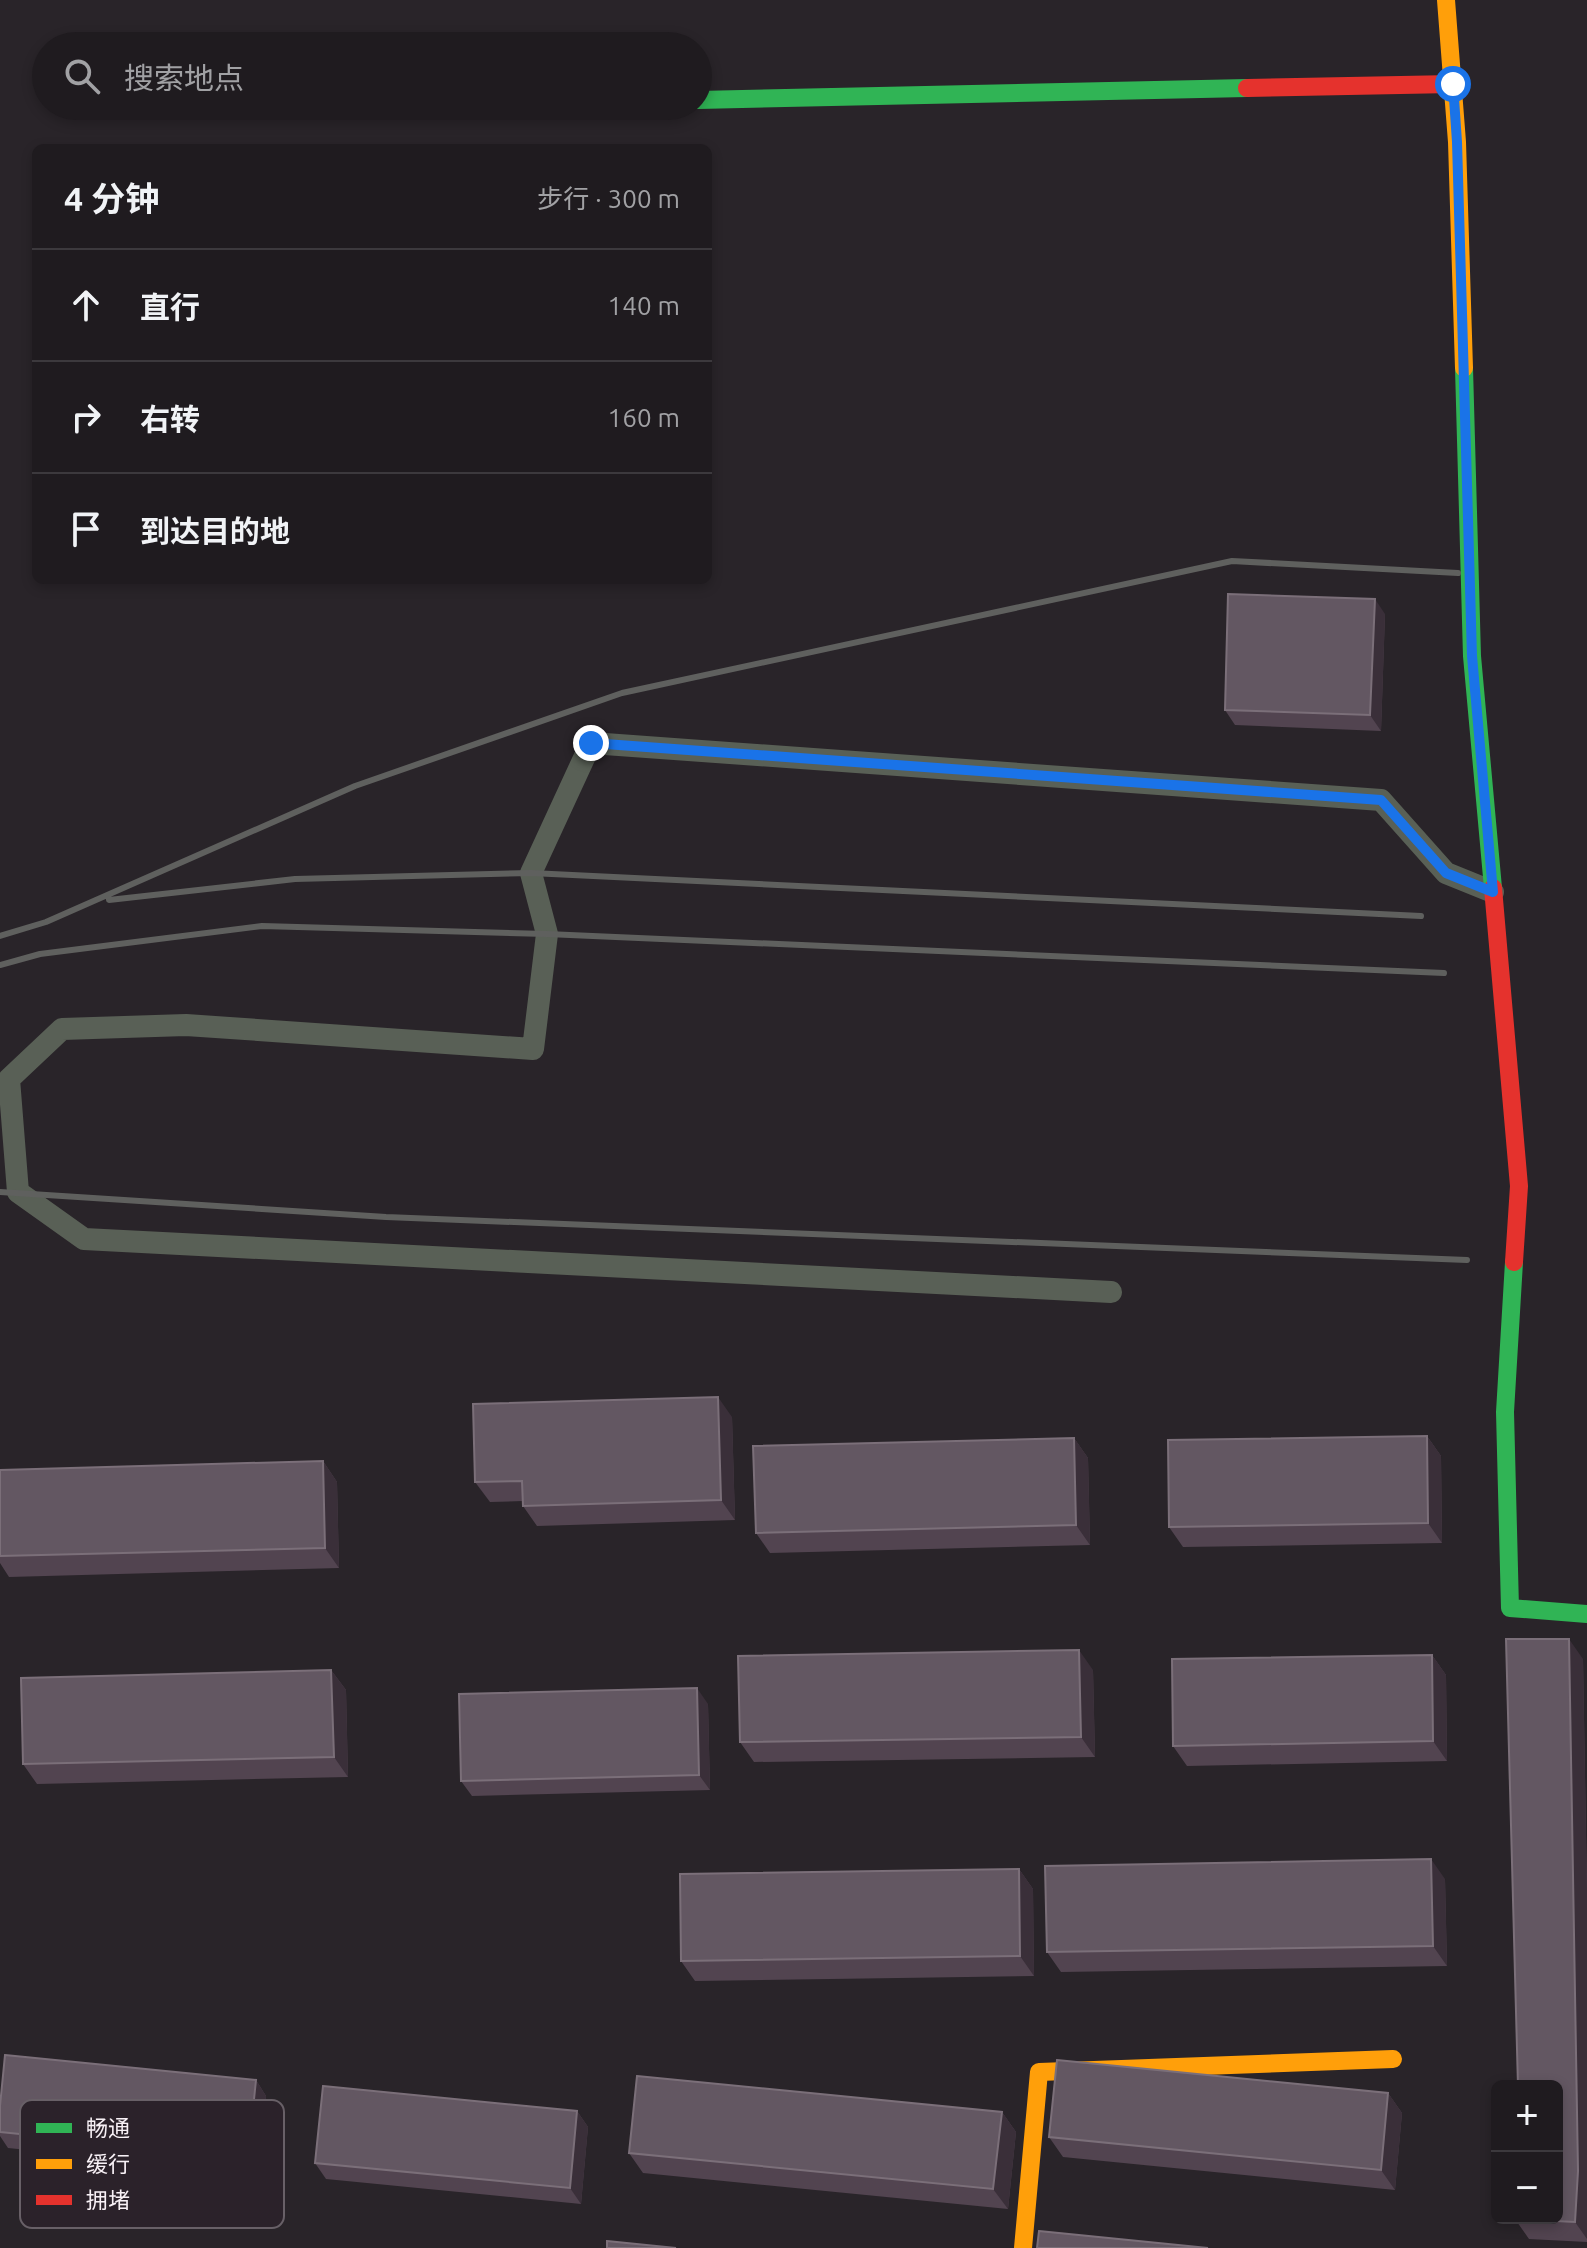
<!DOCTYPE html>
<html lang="zh">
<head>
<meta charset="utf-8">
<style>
	:root { --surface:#1f1b1f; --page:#272428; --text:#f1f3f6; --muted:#a1a1a4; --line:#3c393d }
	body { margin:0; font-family:Ubuntu,"Noto Sans SC",sans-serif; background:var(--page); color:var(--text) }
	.controls { position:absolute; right:24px; bottom:24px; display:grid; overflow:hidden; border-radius:12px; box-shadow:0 4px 12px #0003 }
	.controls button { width:72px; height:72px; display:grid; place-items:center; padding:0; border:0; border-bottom:2px solid var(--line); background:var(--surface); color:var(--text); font:40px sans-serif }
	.stop { position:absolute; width:24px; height:24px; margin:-18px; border:6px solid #1a73e8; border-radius:50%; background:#fff }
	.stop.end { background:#1a73e8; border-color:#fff; box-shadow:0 2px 8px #0008 }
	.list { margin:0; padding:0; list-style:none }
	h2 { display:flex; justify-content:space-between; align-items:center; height:104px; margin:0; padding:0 32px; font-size:34px }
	h2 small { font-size:26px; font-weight:400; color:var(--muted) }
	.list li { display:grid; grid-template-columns:52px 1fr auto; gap:24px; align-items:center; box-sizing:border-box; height:112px; padding:0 32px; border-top:2px solid var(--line) }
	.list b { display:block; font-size:30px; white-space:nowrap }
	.list em { font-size:26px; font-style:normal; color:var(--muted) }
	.icon { flex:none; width:44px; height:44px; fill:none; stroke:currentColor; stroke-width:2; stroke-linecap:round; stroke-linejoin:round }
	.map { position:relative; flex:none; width:1587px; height:2248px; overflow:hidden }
	.search { position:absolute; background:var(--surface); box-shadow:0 4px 12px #0003; left:32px; top:32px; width:680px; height:88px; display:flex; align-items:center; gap:20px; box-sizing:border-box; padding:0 28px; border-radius:44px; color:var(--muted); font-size:30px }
	.panel { position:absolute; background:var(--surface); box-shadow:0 4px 12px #0003; left:32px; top:144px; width:680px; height:440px; border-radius:12px }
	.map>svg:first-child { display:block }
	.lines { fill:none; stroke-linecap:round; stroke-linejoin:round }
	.lane { stroke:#596056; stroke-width:22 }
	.fast { stroke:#30b455; stroke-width:18 }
	.slow { stroke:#ff9f0a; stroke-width:18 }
	.jam { stroke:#e5322d; stroke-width:18 }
	.rail { stroke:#5f605e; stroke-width:6 }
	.wall { fill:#524450 }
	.shaded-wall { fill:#3a2f39 }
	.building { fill:#635762; stroke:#7b6f79; stroke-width:2 }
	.route { stroke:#1a73e8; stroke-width:10 }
	.key { fill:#2b222a; stroke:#686067; stroke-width:2 }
	.key-label { font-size:22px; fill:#f8f1f6 }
</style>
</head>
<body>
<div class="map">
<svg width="1587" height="2248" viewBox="0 0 1587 2248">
	<rect width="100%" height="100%" fill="#292429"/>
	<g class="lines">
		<path class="lane" d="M 1111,1292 L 84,1239 L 18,1192 L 9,1079 L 62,1029 L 186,1025 L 533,1049 L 547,934 L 531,873 L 591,743 L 1381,800 L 1446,873 L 1493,892"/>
		<path class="fast" d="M 698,100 L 1247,88
			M 1464,368 L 1472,656 L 1493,888
			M 1514,1262 L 1505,1412 L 1510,1608 L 1587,1614"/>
		<path class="slow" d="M 1446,0 L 1457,142 L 1464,368
			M 1023,2248 L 1039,2072 L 1393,2059"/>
		<path class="jam" d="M 1247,88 L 1453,84
			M 1493,888 L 1519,1186 L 1514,1262"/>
		<path class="rail" d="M 109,900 L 295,879 L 531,873 L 1421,916
			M 0,936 L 46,922 L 355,786 L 622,693 L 1232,561 L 1458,573
			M 0,965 L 40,954 L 262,926 L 547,934 L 1444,973
			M 0,1192 L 386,1217 L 1467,1260"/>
	</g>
	<path class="wall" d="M 1385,614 L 1381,731 L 1235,725 L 1225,710 Z
		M 732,1417 L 735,1520 L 537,1526 L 523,1506 L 523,1501 L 490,1502 L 475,1482 Z
		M 1427,1436 L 1441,1456 L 1442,1543 L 1183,1547 L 1169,1527 Z
		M 1074,1438 L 1088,1458 L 1090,1545 L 770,1553 L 756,1533 Z
		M 323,1461 L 337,1482 L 339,1568 L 9,1577 L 0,1563 L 0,1470 Z
		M 1432,1655 L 1446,1675 L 1447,1761 L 1187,1766 L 1173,1746 Z
		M 1583,1659 L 1587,1891 L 1587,2242 L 1529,2239 L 1515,2219 Z
		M 331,1670 L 346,1690 L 348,1777 L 37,1784 L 23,1764 Z
		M 1093,1670 L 1095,1757 L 754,1762 L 740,1742 Z
		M 708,1704 L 710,1790 L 472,1796 L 461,1781 Z
		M 1019,1869 L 1033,1889 L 1034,1976 L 695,1981 L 681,1961 Z
		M 1445,1879 L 1447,1966 L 1061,1972 L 1047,1952 Z
		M 256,2080 L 266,2096 L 259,2173 L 8,2148 L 0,2136 L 0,2106 Z
		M 1388,2093 L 1402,2113 L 1395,2190 L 1063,2157 L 1049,2137 Z
		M 577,2111 L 588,2127 L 581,2204 L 326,2179 L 315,2163 Z
		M 1002,2112 L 1016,2132 L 1008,2209 L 643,2173 L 629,2153 Z"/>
	<path class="shaded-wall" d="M 1375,599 L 1385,614 L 1381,731 L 1370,715 Z
		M 718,1397 L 732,1417 L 735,1520 L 721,1500 Z
		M 1427,1436 L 1441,1456 L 1442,1543 L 1428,1523 Z
		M 1074,1438 L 1088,1458 L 1090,1545 L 1076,1525 Z
		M 323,1461 L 337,1482 L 339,1568 L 325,1548 Z
		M 1569,1639 L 1583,1659 L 1587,1891 L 1587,2239 L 1575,2222 Z
		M 1079,1650 L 1093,1670 L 1095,1757 L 1081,1737 Z
		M 1432,1655 L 1446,1675 L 1447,1761 L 1433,1741 Z
		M 331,1670 L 346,1690 L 348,1777 L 334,1757 Z
		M 697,1688 L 708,1704 L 710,1790 L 699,1775 Z
		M 1431,1859 L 1445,1879 L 1447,1966 L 1433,1946 Z
		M 1019,1869 L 1033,1889 L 1034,1976 L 1020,1956 Z
		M 256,2080 L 266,2096 L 259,2173 L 248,2157 Z
		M 1388,2093 L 1402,2113 L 1395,2190 L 1381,2170 Z
		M 577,2111 L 588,2127 L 581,2204 L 570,2188 Z
		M 1002,2112 L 1016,2132 L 1008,2209 L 993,2189 Z"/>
	<path class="building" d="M 1228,594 L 1375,599 L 1370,715 L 1225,710 Z
		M 718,1397 L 721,1500 L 523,1506 L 522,1481 L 475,1482 L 473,1404 Z
		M 1427,1436 L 1428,1523 L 1169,1527 L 1168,1440 Z
		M 1074,1438 L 1076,1525 L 756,1533 L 753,1446 Z
		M 323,1461 L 325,1548 L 0,1556 L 0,1470 Z
		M 1506,1639 L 1569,1639 L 1578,2171 L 1575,2222 L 1515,2219 L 1515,2218 L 1557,2218 L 1557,2086 L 1518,2086 Z
		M 1079,1650 L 1081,1737 L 740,1742 L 738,1656 Z
		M 1432,1655 L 1433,1741 L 1173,1746 L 1172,1659 Z
		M 331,1670 L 334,1757 L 23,1764 L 21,1678 Z
		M 697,1688 L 699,1775 L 461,1781 L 459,1694 Z
		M 1431,1859 L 1433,1946 L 1047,1952 L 1045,1866 Z
		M 1019,1869 L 1020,1956 L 681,1961 L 680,1874 Z
		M 5,2055 L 256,2080 L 248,2157 L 0,2132 L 0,2106 Z
		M 1057,2060 L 1388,2093 L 1381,2170 L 1049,2137 Z
		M 637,2076 L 1002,2112 L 993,2189 L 629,2153 Z
		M 323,2086 L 577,2111 L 570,2188 L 315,2163 Z
		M 1039,2231 L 1208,2248 L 1037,2248 Z
		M 607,2241 L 676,2248 L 607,2248 Z"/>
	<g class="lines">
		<path class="route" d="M 591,743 L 1381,800 L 1446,873 L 1493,892 L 1472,656 L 1457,142 L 1453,84"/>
	</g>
	<rect x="20" y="2100" width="264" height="128" rx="12" class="key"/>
	<rect x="36" y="2123" width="36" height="10" fill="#30b455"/>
	<rect x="36" y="2159" width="36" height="10" fill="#ff9f0a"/>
	<rect x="36" y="2195" width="36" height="10" fill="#e5322d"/>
	<g class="key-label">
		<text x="86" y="2136">畅通</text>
		<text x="86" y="2172">缓行</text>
		<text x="86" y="2208">拥堵</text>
	</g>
</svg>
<div class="controls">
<button>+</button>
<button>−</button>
</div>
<div class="stop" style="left:1453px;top:84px"></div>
<div class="stop end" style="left:591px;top:743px"></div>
<div class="search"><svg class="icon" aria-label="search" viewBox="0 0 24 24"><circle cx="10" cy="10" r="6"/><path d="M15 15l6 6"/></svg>搜索地点</div>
<section class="panel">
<h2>4 分钟<small>步行 · 300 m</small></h2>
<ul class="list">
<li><svg class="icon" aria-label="ahead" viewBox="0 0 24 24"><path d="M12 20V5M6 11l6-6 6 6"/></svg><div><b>直行</b></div><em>140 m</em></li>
<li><svg class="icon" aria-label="right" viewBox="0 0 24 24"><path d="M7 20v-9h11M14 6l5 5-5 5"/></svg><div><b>右转</b></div><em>160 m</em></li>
<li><svg class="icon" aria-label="arrive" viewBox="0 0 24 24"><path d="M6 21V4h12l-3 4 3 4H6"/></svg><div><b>到达目的地</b></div></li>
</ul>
</section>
</div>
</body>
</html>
